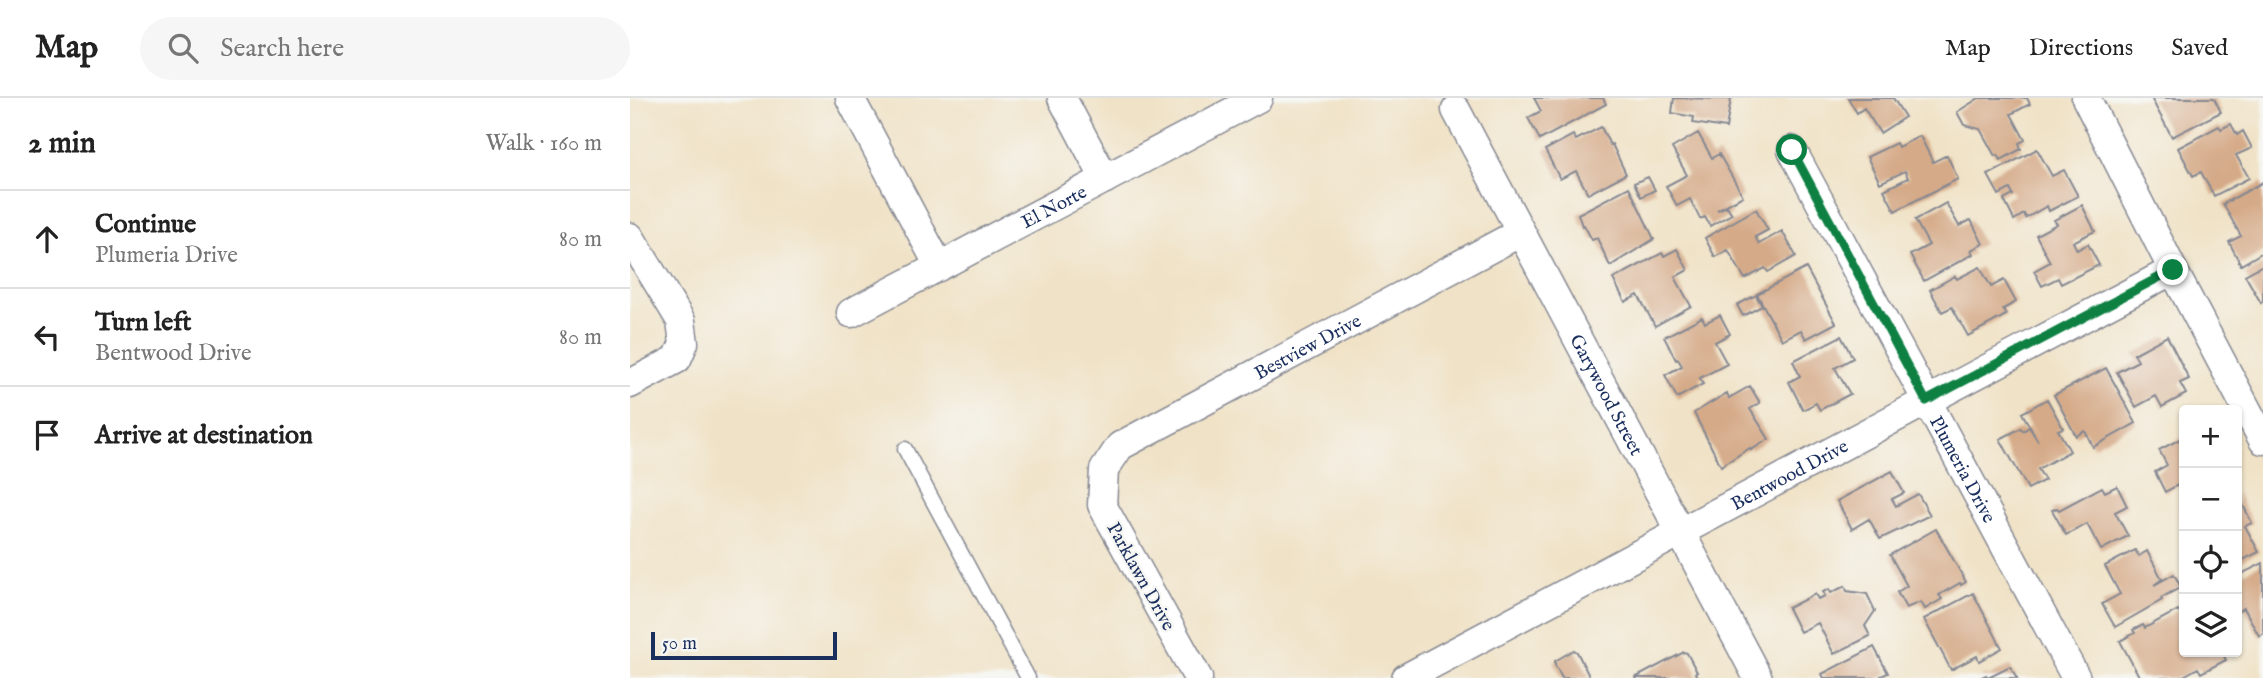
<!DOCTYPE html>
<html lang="en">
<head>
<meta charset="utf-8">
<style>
	:root { --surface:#fff; --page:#f6f6f6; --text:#222; --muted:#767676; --line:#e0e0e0 }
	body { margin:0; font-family:"IM FELL English",serif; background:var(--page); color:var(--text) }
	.controls { position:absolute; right:21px; bottom:21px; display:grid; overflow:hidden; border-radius:7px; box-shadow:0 2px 5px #0004 }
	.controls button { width:63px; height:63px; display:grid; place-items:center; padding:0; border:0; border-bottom:2px solid var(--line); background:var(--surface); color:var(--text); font:35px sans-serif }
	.scale { position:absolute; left:21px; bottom:18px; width:186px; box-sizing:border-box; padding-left:7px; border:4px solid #1b2f5e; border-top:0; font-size:19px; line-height:24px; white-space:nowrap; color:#1b2f5e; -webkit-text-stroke:5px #f6f6f2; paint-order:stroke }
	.stop { position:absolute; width:21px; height:21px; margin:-16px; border:5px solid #0b8043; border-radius:50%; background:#fff }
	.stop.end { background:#0b8043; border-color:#fff; box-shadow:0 2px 7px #0008 }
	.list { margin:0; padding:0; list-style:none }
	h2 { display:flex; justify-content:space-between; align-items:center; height:91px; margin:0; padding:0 28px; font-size:30px }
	h2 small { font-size:23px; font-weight:400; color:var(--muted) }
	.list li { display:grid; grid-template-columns:46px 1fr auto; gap:21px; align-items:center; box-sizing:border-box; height:98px; padding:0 28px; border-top:2px solid var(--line) }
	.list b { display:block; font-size:26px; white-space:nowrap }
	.list p { margin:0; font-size:23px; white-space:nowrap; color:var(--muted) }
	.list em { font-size:23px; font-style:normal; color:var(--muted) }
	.icon { flex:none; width:38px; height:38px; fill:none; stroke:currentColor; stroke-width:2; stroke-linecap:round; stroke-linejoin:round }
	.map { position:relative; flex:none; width:1633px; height:580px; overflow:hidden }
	header { display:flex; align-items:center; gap:42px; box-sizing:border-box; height:98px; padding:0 35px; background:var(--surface); border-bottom:2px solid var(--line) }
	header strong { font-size:33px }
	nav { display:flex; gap:38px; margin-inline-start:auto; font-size:24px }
	.search { width:490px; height:63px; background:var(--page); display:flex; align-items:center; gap:18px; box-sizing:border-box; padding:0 24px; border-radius:38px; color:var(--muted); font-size:26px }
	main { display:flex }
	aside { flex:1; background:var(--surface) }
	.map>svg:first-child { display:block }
	.building { fill:#d5aa88 }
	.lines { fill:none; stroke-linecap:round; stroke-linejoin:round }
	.service-casing { stroke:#868892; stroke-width:17 }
	.minor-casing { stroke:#868892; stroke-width:31 }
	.service { stroke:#fff; stroke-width:14 }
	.minor { stroke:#fff; stroke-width:28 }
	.route { stroke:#0b8043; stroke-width:9 }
	.labels { text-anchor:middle; stroke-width:5; stroke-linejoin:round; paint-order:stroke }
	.street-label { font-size:19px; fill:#1b2f5e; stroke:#f6f6f2 }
</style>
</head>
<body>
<header>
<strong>Map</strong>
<div class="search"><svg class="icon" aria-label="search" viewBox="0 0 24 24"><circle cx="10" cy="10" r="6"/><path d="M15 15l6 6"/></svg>Search here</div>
<nav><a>Map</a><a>Directions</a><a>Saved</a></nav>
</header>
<main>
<aside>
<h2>2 min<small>Walk · 160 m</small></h2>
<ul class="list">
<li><svg class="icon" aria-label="ahead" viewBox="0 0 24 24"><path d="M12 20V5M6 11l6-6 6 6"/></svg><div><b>Continue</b><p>Plumeria Drive</p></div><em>80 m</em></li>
<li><svg class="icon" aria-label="left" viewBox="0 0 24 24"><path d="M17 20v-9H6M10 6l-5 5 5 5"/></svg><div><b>Turn left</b><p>Bentwood Drive</p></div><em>80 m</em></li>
<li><svg class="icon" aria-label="arrive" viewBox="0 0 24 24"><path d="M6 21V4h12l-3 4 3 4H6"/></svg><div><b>Arrive at destination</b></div></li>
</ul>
</aside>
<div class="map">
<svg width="1633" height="580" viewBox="0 0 1633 580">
	<rect width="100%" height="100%" fill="#f6f6f2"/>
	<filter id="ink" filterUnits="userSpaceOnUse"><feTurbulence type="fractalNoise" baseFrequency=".0143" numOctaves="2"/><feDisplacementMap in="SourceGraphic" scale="14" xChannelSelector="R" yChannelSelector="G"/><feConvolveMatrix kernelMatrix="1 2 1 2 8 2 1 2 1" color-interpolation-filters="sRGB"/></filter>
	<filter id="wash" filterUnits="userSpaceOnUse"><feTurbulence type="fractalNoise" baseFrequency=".00686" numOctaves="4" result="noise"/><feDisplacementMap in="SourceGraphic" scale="28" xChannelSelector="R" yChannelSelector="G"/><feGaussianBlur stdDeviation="1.57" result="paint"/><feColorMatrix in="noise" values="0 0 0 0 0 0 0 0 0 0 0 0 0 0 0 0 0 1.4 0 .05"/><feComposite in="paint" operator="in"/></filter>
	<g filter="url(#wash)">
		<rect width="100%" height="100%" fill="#f0e2c6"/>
		<g id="blocks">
			<path class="building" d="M 904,0 L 973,0 L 976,6 L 910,42 L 898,20 L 911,13 Z
				M 1044,0 L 1101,1 L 1096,30 L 1063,25 L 1064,19 L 1042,15 Z
				M 1218,0 L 1263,0 L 1275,19 L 1250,35 L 1234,10 L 1227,15 Z
				M 1349,0 L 1397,0 L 1400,6 L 1381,16 L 1395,42 L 1389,45 L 1391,51 L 1371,62 L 1368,57 L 1365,58 L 1350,31 L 1334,27 L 1327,14 Z
				M 1521,0 L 1584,0 L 1591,14 L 1542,39 Z
				M 1601,26 L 1607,37 L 1613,33 L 1622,50 L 1606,57 L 1619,80 L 1584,98 L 1571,74 L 1563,78 L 1548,50 L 1589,28 L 1591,31 Z
				M 971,29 L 980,47 L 982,46 L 996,76 L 958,96 L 946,73 L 930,81 L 915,52 L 943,37 L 946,42 Z
				M 1068,35 L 1082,60 L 1089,56 L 1113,98 L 1087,112 L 1097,108 L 1102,116 L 1080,128 L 1075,119 L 1070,121 L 1060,101 L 1047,108 L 1036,88 L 1057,77 L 1042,50 Z
				M 1290,38 L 1303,64 L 1317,57 L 1328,81 L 1265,113 L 1254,92 L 1278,80 L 1275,73 L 1250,85 L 1237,59 L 1266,45 L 1268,49 Z
				M 1407,51 L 1422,78 L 1434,72 L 1448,98 L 1419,113 L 1417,108 L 1396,120 L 1394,116 L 1384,122 L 1374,102 L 1383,97 L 1380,91 L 1369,97 L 1358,77 Z
				M 1018,79 L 1025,92 L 1011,99 L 1004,85 Z
				M 1633,84 L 1633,154 L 1611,167 L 1599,144 L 1611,138 L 1593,106 Z
				M 999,89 L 1024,141 L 980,168 L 967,140 L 962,142 L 954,127 L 952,128 L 948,116 Z
				M 1316,105 L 1329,128 L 1341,122 L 1353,146 L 1341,152 L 1343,156 L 1294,183 L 1280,157 L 1299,147 L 1285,122 Z
				M 1452,107 L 1465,133 L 1443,144 L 1447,152 L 1458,146 L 1469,167 L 1431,186 L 1428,180 L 1412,188 L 1404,173 L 1420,164 L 1406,137 L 1427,126 L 1424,122 Z
				M 1126,111 L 1138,132 L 1125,139 L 1129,146 L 1152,133 L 1166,158 L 1138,174 L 1135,170 L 1115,181 L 1098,152 L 1085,159 L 1075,140 Z
				M 1047,151 L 1058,172 L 1045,179 L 1061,208 L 1025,228 L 1008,197 L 995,204 L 983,181 L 1032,155 L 1034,158 Z
				M 1633,167 L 1633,203 L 1631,205 L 1615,177 Z
				M 1350,169 L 1361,189 L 1374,182 L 1386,204 L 1373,211 L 1376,217 L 1338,238 L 1322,209 L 1312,214 L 1300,192 L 1325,178 L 1327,181 Z
				M 1176,170 L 1206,225 L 1176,241 L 1171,232 L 1152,242 L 1127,196 Z
				M 1126,197 L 1132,208 L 1113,218 L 1107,207 Z
				M 1090,217 L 1100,236 L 1085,244 L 1097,266 L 1070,280 L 1073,286 L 1047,300 L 1035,277 L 1052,268 L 1048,261 L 1046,262 L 1034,239 L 1072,219 L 1075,225 Z
				M 1211,238 L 1223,260 L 1205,270 L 1220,296 L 1190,312 L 1186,305 L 1173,312 L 1159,284 L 1170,278 L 1163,263 Z
				M 1537,238 L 1559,281 L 1550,285 L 1556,296 L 1532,309 L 1526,298 L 1506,309 L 1487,274 L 1508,263 L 1504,256 Z
				M 1476,270 L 1506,325 L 1463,349 L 1455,333 L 1446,338 L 1424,297 Z
				M 1120,288 L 1130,305 L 1120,311 L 1139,341 L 1121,352 L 1120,350 L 1091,368 L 1064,315 L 1097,295 L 1099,300 Z
				M 1417,301 L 1433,330 L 1428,332 L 1440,353 L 1408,371 L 1415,382 L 1398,391 L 1370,341 L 1391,330 L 1393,333 L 1399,329 L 1408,343 L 1392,315 Z
				M 1554,339 L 1554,400 L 1548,387 L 1535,394 L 1525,374 L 1537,367 L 1529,352 Z
				M 1262,373 L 1274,395 L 1262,401 L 1266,408 L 1288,396 L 1300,417 L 1250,441 L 1239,421 L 1222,431 L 1207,403 Z
				M 1487,388 L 1497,408 L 1485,414 L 1498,438 L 1471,452 L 1457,426 L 1436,437 L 1422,412 L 1427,410 L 1429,412 L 1472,389 L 1475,394 Z
				M 1607,395 L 1622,425 L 1615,428 L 1629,454 L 1607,465 Z
				M 1306,431 L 1336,484 L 1331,487 L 1330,485 L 1309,497 L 1312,501 L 1295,511 L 1291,504 L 1276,510 L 1267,494 L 1277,488 L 1260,457 Z
				M 1505,452 L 1509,458 L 1517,453 L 1532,481 L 1524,487 L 1544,476 L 1551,489 L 1531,500 L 1532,502 L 1485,529 L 1472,506 L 1490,496 L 1475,468 Z
				M 1633,465 L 1633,536 L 1629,538 L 1614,510 L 1607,514 L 1607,478 Z
				M 1215,488 L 1217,493 L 1237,496 L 1245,513 L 1235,528 L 1240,538 L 1204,556 L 1188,525 L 1170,534 L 1158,510 L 1185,496 L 1188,501 L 1195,498 L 1193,494 L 1199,491 L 1201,495 Z
				M 1343,495 L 1372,550 L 1349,563 L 1347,558 L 1321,572 L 1294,521 Z
				M 1548,512 L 1554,521 L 1554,554 L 1576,554 L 1577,556 L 1592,554 L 1596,562 L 1571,575 L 1568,570 L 1550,580 L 1510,580 L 1490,543 L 1505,535 L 1503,532 L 1513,527 L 1515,530 Z
				M 1244,549 L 1258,575 L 1251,578 L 1252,580 L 1194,580 L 1192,576 Z
				M 944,552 L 947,554 L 960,580 L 932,580 L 925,567 L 925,563 Z
				M 1054,554 L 1057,555 L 1067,574 L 1065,575 L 1068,580 L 1005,580 Z
				M 1380,568 L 1387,580 L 1350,580 L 1356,577 L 1358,579 Z"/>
		</g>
	</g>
	<g filter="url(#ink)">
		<use href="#blocks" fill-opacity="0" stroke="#868892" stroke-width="2"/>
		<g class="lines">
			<g class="service-casing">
				<path id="service" d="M 275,351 L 398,580"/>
			</g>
			<g class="minor-casing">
				<g id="minor">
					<path d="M 220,0 L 309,168"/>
					<path d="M 432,0 L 475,81"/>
					<path d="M 1456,0 L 1543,172 L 1633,342"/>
					<path id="s1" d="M 826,12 L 1128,580"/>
					<path id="s2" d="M 1162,52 L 1446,580"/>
					<path d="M 0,139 L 51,223 L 54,245 L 47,261 L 0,286"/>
					<path id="s3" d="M 221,215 L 628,0"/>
					<path id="s4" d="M 568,580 L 472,407 L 474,372 L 490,348 L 891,134"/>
					<path id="s5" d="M 776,580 L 1543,172"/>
				</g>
			</g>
			<use href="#service" class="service"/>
			<use href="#minor" class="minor"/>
		</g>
	</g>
	<g class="lines" filter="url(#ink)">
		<path class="route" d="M 1162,52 L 1296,303 L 1543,172"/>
	</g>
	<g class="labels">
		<g class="street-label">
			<text dy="7" stroke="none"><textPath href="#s3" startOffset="229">El Norte</textPath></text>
			<text dy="7" stroke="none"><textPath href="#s4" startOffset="474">Bestview Drive</textPath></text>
			<text dy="7" stroke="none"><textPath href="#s1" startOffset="322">Garywood Street</textPath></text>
			<text dy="7" stroke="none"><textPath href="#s2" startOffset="362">Plumeria Drive</textPath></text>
			<text dy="7" stroke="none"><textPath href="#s5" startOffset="434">Bentwood Drive</textPath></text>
			<text transform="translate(512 478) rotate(61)" y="7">Parklawn Drive</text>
		</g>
	</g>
</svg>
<div class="controls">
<button>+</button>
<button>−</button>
<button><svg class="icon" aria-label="locate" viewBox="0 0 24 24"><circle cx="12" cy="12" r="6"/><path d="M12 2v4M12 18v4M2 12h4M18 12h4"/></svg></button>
<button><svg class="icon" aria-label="layers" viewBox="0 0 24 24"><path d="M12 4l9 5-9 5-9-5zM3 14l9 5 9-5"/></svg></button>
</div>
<div class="scale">50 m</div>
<div class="stop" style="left:1162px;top:52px"></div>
<div class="stop end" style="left:1543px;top:172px"></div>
</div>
</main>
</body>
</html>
